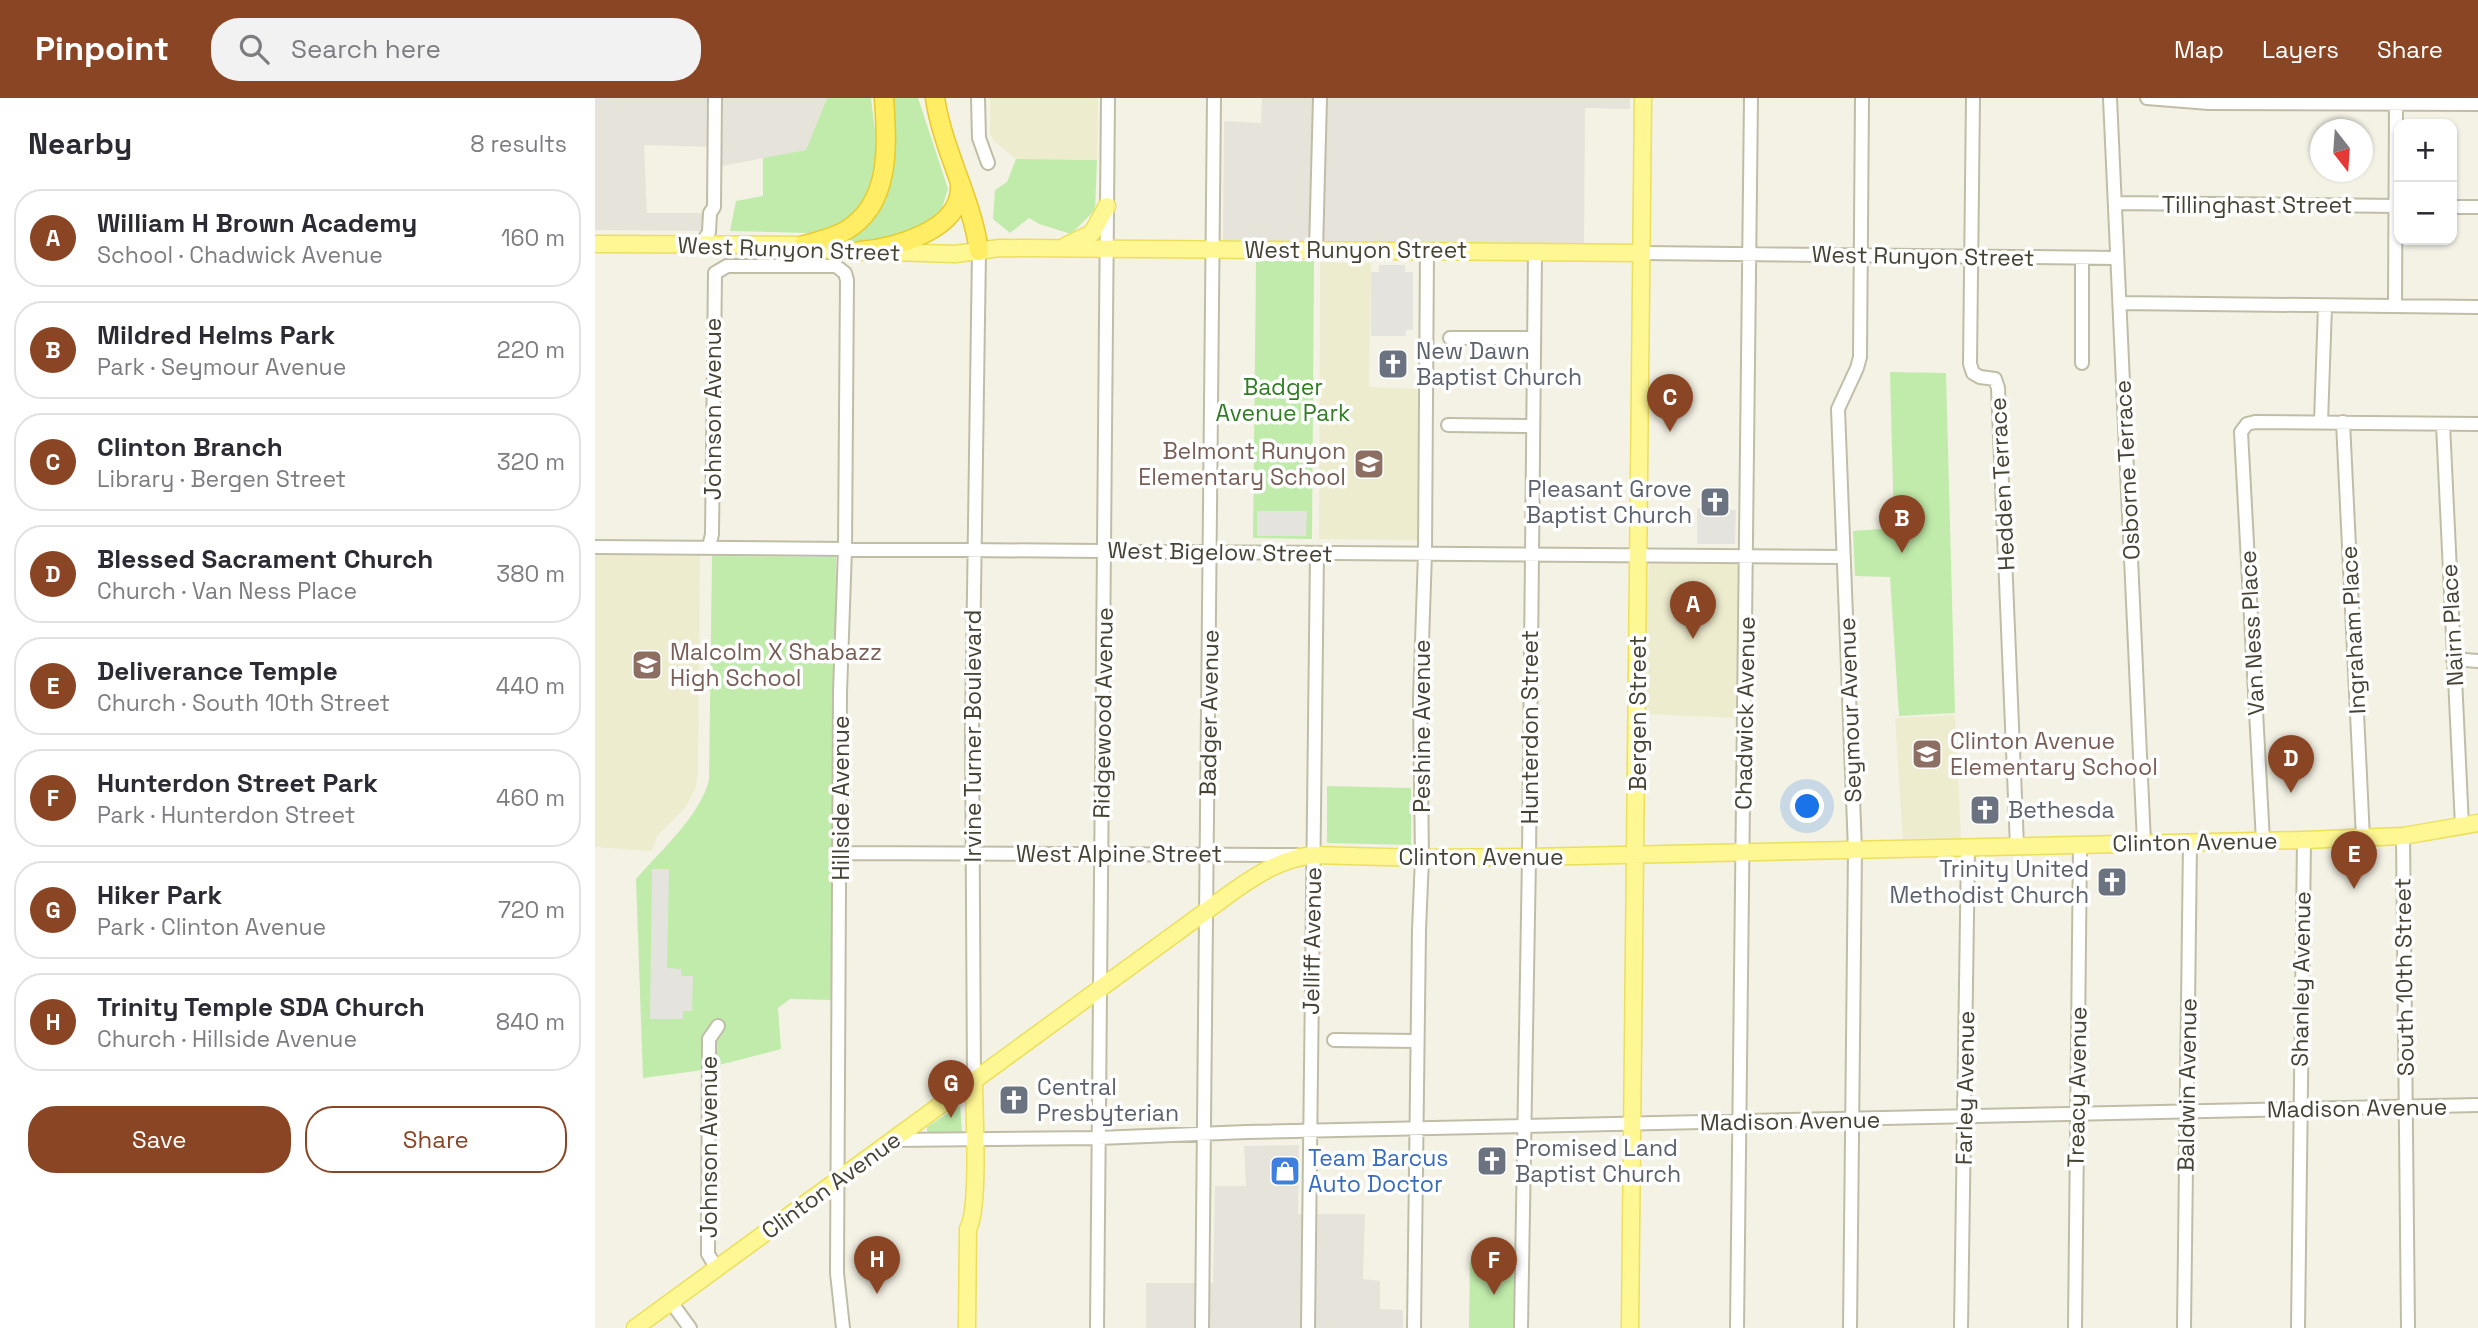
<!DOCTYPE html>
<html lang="en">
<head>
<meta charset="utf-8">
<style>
	:root { --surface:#fff; --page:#f2f2f3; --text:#2b2b33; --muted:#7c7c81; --line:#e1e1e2; --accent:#8a4624 }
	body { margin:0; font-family:"Space Grotesk",sans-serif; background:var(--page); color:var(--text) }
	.controls { position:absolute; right:21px; top:21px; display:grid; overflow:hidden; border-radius:14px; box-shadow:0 2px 5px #0004 }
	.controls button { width:63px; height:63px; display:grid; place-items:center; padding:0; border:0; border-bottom:2px solid var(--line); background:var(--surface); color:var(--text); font:35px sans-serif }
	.compass { position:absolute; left:1715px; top:21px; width:63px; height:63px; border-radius:50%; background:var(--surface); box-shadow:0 2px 5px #0004; rotate:163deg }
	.you { position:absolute; left:1213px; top:709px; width:24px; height:24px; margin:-18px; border:5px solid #fff; border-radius:50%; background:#1a73e8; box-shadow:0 0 0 10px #1a73e833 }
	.badge { display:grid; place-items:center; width:46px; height:46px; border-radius:50%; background:var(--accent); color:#fff; font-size:23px; font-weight:700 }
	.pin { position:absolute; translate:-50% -58px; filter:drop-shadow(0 2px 4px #0008) }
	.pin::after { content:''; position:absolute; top:37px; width:24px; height:21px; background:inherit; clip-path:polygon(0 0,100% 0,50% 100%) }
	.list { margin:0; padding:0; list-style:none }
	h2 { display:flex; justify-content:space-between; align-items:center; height:91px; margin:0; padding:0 28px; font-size:30px }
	h2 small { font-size:23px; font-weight:400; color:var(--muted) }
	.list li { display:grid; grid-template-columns:46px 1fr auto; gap:21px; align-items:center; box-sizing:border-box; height:98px; margin:0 14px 14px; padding:0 14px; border:2px solid var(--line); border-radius:28px }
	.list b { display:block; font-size:26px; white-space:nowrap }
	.list p { margin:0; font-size:23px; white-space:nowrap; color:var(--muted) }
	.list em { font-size:23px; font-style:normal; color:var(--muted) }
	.actions { display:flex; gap:14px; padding:21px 28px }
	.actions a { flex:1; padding:16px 0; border:2px solid var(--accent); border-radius:28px; text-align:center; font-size:24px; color:var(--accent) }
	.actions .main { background:var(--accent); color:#fff }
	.icon { flex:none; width:38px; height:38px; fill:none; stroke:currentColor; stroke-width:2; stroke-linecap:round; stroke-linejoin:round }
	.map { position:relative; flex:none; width:1883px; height:1230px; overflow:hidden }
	header { display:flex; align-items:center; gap:42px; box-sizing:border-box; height:98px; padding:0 35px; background:var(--accent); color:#fff }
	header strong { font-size:33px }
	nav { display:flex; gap:38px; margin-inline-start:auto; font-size:24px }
	.search { width:490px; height:63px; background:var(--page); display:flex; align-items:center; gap:18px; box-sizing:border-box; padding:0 24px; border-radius:28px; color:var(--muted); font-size:26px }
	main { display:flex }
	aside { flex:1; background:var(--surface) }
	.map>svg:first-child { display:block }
	.industrial { fill:#e6e3da }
	.education { fill:#eeecce }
	.green { fill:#c0ebab }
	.parking { fill:#e4e3de }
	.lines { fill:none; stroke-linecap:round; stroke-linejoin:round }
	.minor-casing { stroke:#c0bda7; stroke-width:16 }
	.major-casing { stroke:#ebdf5c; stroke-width:19 }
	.highway-casing { stroke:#e7ca2c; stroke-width:21 }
	.minor { stroke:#fff; stroke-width:12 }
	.major { stroke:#fff793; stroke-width:16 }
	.highway { stroke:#ffed65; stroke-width:18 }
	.labels { text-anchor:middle; stroke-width:7; stroke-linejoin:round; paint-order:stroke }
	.street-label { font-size:23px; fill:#474334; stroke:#fff }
	.worship-label { font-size:23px; fill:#5b616d; stroke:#fff; text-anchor:start }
	.park-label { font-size:23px; fill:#327c24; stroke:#fff }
	.education-label { font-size:23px; fill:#785e54; stroke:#fff; text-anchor:start }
	.shop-label { font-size:23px; fill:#366cbe; stroke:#fff; text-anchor:start }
</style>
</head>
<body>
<header>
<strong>Pinpoint</strong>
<div class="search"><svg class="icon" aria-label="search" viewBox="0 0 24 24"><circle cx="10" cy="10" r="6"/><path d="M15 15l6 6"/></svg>Search here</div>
<nav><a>Map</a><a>Layers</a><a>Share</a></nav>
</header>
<main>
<aside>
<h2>Nearby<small>8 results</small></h2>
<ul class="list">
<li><span class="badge">A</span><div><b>William H Brown Academy</b><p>School · Chadwick Avenue</p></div><em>160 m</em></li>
<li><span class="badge">B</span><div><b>Mildred Helms Park</b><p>Park · Seymour Avenue</p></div><em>220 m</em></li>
<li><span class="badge">C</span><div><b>Clinton Branch</b><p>Library · Bergen Street</p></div><em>320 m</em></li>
<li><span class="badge">D</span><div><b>Blessed Sacrament Church</b><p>Church · Van Ness Place</p></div><em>380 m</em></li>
<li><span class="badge">E</span><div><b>Deliverance Temple</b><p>Church · South 10th Street</p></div><em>440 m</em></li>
<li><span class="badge">F</span><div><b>Hunterdon Street Park</b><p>Park · Hunterdon Street</p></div><em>460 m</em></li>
<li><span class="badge">G</span><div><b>Hiker Park</b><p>Park · Clinton Avenue</p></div><em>720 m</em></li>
<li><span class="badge">H</span><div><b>Trinity Temple SDA Church</b><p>Church · Hillside Avenue</p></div><em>840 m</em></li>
</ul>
<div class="actions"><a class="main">Save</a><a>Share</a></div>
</aside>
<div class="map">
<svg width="1883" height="1230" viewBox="0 0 1883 1230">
	<rect width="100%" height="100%" fill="#f4f2e5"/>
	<path class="industrial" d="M 0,0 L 232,0 L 211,52 L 117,70 L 117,49 L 49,47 L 52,115 L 110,115 L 109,133 L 0,132 Z
		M 667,0 L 1035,0 L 1035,11 L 990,10 L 989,150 L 628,142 L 629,23 L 666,25 Z
		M 704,1047 L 703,1116 L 770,1116 L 768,1181 L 785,1183 L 785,1211 L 808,1212 L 808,1230 L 551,1230 L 551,1185 L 618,1185 L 620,1088 L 651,1088 L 649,1048 Z"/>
	<path class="education" d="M 395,0 L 503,0 L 502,62 L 421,61 L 400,44 L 395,36 Z
		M 725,164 L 776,165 L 774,289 L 824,291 L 823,442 L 724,441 Z
		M 0,457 L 105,458 L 103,676 L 100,691 L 91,709 L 62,738 L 57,753 L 0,749 Z
		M 1054,463 L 1147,466 L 1144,620 L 1048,616 Z
		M 1360,617 L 1366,740 L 1308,742 L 1300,620 Z"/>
	<path class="green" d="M 232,0 L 276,0 C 280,40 293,90 257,120 C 250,125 241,129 233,134 L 231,131 L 213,135 L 135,133 L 141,103 L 168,98 L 168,60 L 211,52 Z
		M 299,0 L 323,0 L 353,91 L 347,110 L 327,129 L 282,146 L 237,147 C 250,138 267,129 277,117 C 304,84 299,40 299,0 Z
		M 421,61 L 502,62 L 500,112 L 476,136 L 444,126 L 434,120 L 415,135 L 398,121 L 400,92 L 412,84 Z
		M 661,163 L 719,163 L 717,441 L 658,440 Z
		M 1295,274 L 1351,275 L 1360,615 L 1304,618 L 1295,479 L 1260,478 L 1258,433 L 1299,430 Z
		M 117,458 L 241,459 L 237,902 L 195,901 L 183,910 L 186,951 L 101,973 L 48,980 L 41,781 C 66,752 105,718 114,682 Z
		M 732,688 L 816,690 L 816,747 L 732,745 Z
		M 365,1007 L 367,1034 L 335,1035 L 332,1033 L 332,1029 Z
		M 875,1163 L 924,1164 L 923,1230 L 874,1230 Z"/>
	<path class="parking" d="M 784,167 L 810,167 L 810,174 L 818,174 L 818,232 L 811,232 L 810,238 L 776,238 L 776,174 L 784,174 Z
		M 1102,410 L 1141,412 L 1140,446 L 1102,446 Z
		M 662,413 L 712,413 L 711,438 L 662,438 Z
		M 57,771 L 74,771 L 72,870 L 86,871 L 86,878 L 98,878 L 97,913 L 88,913 L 88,921 L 55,921 Z"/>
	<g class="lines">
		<g class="minor-casing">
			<path id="minor" d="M 383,0 L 384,40 L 393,65
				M 1378,0 L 1375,266 L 1378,275 L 1385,279 L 1400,281 L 1403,290 L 1422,748
				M 1515,0 L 1549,745
				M 1552,0 L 1614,5 L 1883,6
				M 1520,105 L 1804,108
				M 1857,109 L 1883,109
				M 106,147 L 114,134 L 115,115 L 119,109 L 120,0
				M 721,152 L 725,0
				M 1047,155 L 1522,160
				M 1487,160 L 1487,265
				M 1525,205 L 1883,209
				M 1800,208 L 1801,6
				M 855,240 L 939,240
				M 1726,324 L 1730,208
				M 1748,324 L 1768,740
				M 1848,326 L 1867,728
				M 853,327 L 938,328
				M 0,449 L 1249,459
				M 114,449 L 117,436 L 120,175 L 132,168 L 241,168 L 250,175 L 252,182 L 250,451 L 245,594 L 242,1175 L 248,1230
				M 1858,561 L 1883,563
				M 1808,738 L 1813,1230
				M 1668,743 L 1646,334 L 1652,326 L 1660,324 L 1883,326
				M 246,755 L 701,757
				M 739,942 L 822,943
				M 379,983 L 377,631 L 384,153
				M 297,1042 L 503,1040 L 652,1034 L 1883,1007
				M 122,1171 L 113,1156 L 114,941 L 123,928
				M 76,1204 L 95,1230
				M 502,1230 L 513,0
				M 607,1230 L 619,0
				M 713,1230 L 722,455
				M 819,1230 L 824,832 L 827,760 L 825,603 L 830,455 L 832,153
				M 926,1230 L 934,759 L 940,154
				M 1142,1230 L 1156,0
				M 1255,1230 L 1260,752 L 1243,311 L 1262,270 L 1265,259 L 1267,0
				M 1366,1230 L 1373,750
				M 1480,1230 L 1485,747
				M 1589,1230 L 1595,745
				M 1703,1230 L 1709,742"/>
		</g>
		<g class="major-casing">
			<path id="major" d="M 0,146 L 209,147 L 234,152 L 360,156 L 405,150 L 1047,155
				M 472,147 L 497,135 L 512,108
				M 40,1230 L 640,792 C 666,774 687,761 718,757 L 827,760 L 934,759 L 1709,742 L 1808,738 L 1883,725
				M 372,1230 L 373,1131 C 385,1110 379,1012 379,983
				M 1035,1230 L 1048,0"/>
		</g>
		<g class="highway-casing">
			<path id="highway" d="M 340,0 C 348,53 377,101 384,153
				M 209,147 C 223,143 238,140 250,133 C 297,106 292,46 289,0
				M 265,153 C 298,150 366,133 365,89"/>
		</g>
		<use href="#minor" class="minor"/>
		<use href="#major" class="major"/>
		<use href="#highway" class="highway"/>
	</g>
	<defs>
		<g id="church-square" transform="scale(1.575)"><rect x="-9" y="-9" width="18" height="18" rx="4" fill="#6b7280" stroke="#fff"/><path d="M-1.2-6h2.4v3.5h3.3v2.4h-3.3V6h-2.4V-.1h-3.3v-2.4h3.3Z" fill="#fff"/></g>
		<g id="school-square" transform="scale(1.575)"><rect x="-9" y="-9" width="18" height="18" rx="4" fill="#8d6e63" stroke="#fff"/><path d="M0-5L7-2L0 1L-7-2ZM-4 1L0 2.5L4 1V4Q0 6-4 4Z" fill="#fff"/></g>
		<g id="shop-square" transform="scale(1.575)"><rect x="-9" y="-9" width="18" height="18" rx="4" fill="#3f7fe0" stroke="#fff"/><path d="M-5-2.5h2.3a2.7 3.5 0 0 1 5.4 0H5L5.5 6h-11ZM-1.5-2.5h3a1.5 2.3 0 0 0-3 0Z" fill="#fff"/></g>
	</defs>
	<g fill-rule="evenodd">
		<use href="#church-square" x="798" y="266"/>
		<use href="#school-square" x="774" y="366"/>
		<use href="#church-square" x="1120" y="404"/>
		<use href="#school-square" x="52" y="567"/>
		<use href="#school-square" x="1332" y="656"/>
		<use href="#church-square" x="1390" y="712"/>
		<use href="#church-square" x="1517" y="784"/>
		<use href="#church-square" x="419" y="1002"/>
		<use href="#church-square" x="897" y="1063"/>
		<use href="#shop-square" x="690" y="1073"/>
	</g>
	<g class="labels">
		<g class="street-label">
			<text x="1662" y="115">Tillinghast Street</text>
			<text transform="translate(194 151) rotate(2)" y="8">West Runyon Street</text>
			<text x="761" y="160">West Runyon Street</text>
			<text transform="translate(1328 158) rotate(1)" y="8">West Runyon Street</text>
			<text transform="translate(118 311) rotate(-90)" y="8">Johnson Avenue</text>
			<text transform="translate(1532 372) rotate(-93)" y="8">Osborne Terrace</text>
			<text transform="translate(1407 386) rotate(-93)" y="8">Hedden Terrace</text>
			<text transform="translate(625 454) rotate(1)" y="8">West Bigelow Street</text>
			<text transform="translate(1857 527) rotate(-93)" y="8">Nairn Place</text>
			<text transform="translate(1758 532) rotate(-93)" y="8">Ingraham Place</text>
			<text transform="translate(1657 535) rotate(-93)" y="8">Van Ness Place</text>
			<text transform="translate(1255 612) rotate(-92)" y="8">Seymour Avenue</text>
			<text transform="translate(508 615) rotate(-89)" y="8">Ridgewood Avenue</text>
			<text transform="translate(614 615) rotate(-89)" y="8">Badger Avenue</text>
			<text transform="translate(1043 615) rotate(-90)" y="8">Bergen Street</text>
			<text transform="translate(1150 615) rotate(-89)" y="8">Chadwick Avenue</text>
			<text transform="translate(827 628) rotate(-90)" y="8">Peshine Avenue</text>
			<text transform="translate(935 629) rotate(-90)" y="8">Hunterdon Street</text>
			<text transform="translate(378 638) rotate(-90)" y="8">Irvine Turner Boulevard</text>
			<text transform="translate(246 700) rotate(-90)" y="8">Hillside Avenue</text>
			<text transform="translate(1600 744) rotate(-1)" y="8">Clinton Avenue</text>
			<text x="524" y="764">West Alpine Street</text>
			<text x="886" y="767">Clinton Avenue</text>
			<text transform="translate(717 843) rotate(-89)" y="8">Jelliff Avenue</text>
			<text transform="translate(1809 879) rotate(-91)" y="8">South 10th Street</text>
			<text transform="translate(1706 881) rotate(-89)" y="8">Shanley Avenue</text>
			<text transform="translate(1592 987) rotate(-89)" y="8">Baldwin Avenue</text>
			<text transform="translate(1482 989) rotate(-89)" y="8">Treacy Avenue</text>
			<text transform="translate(1370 990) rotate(-89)" y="8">Farley Avenue</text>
			<text transform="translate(1762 1010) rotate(-1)" y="8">Madison Avenue</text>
			<text transform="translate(1195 1023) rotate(-1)" y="8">Madison Avenue</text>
			<text transform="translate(114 1049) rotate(-90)" y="8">Johnson Avenue</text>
			<text transform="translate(236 1087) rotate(-36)" y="8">Clinton Avenue</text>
		</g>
		<g class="worship-label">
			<text x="821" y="261">New Dawn<tspan x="821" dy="26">Baptist Church</tspan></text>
			<text x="1097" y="399" text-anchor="end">Pleasant Grove<tspan x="1097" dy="26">Baptist Church</tspan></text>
			<text x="1413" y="720">Bethesda</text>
			<text x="1494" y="779" text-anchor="end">Trinity United<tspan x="1494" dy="26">Methodist Church</tspan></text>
			<text x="442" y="997">Central<tspan x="442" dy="26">Presbyterian</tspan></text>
			<text x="920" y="1058">Promised Land<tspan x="920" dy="26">Baptist Church</tspan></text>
		</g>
		<g class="park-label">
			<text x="688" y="297">Badger<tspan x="688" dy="26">Avenue Park</tspan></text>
		</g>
		<g class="education-label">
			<text x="751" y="361" text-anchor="end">Belmont Runyon<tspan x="751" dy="26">Elementary School</tspan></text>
			<text x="75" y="562">Malcolm X Shabazz<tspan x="75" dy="26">High School</tspan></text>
			<text x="1355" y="651">Clinton Avenue<tspan x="1355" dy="26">Elementary School</tspan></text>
		</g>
		<g class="shop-label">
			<text x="713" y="1068">Team Barcus<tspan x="713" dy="26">Auto Doctor</tspan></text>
		</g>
	</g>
</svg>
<div class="controls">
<button>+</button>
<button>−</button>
</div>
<svg class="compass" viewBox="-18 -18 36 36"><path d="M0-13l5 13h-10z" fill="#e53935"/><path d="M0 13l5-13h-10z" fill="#7c7c81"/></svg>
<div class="you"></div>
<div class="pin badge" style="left:1098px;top:541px">A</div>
<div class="pin badge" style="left:1307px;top:455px">B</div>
<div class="pin badge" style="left:1075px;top:334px">C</div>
<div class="pin badge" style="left:1696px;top:695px">D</div>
<div class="pin badge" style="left:1759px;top:791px">E</div>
<div class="pin badge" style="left:899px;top:1197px">F</div>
<div class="pin badge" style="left:356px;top:1020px">G</div>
<div class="pin badge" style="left:282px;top:1196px">H</div>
</div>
</main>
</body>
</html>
